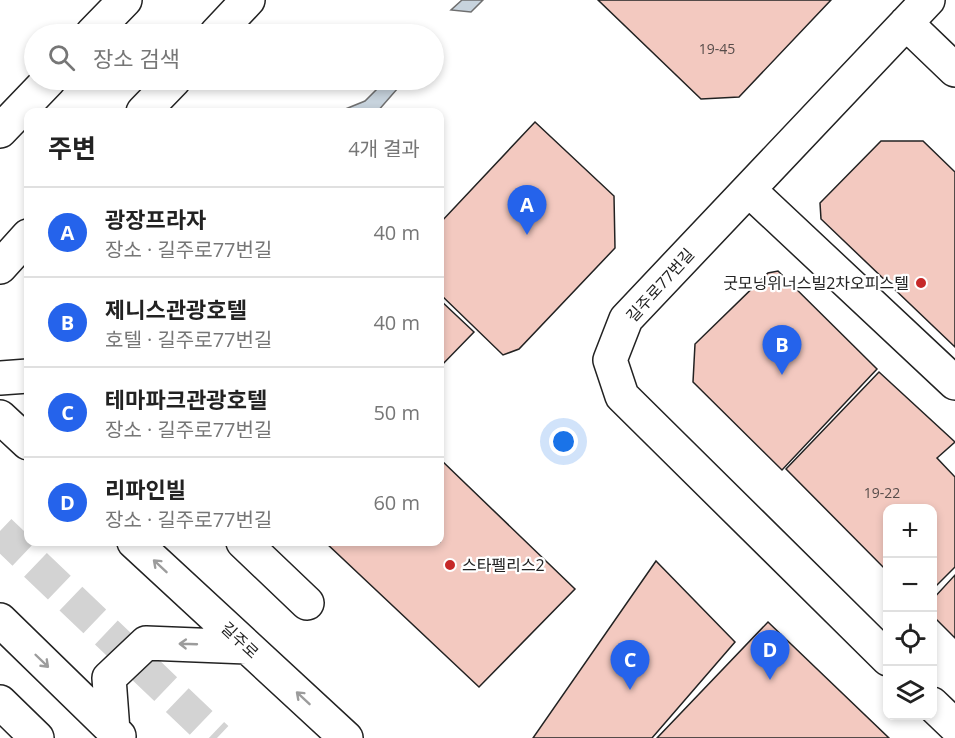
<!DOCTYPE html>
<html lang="ko">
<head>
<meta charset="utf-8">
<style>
	:root { --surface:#fff; --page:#f6f6f6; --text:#222; --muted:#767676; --line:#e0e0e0; --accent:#2563eb }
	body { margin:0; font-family:"Open Sans","Noto Sans KR",sans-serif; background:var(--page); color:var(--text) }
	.controls { position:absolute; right:18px; bottom:18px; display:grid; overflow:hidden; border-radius:12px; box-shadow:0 3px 9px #0003 }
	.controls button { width:54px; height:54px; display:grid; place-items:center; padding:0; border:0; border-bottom:2px solid var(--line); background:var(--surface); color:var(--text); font:30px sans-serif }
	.you { position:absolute; left:564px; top:442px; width:21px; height:21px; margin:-15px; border:4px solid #fff; border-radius:50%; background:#1a73e8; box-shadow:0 0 0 9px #1a73e833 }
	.badge { display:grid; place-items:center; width:39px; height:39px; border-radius:50%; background:var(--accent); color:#fff; font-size:20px; font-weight:700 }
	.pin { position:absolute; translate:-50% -50px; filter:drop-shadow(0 2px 3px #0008) }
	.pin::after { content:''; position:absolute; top:32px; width:21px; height:18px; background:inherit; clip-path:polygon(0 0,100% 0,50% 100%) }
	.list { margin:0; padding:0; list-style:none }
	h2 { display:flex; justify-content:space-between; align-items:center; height:78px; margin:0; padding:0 24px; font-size:26px }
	h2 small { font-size:20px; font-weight:400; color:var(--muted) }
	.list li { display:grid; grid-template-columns:39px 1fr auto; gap:18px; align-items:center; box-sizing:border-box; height:90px; padding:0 24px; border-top:2px solid var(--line) }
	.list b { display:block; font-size:22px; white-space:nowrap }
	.list p { margin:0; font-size:20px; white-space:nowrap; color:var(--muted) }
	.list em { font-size:20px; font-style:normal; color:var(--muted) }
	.icon { flex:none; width:33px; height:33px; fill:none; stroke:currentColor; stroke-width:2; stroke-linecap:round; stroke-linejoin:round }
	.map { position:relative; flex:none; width:955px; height:738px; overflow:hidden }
	.search { position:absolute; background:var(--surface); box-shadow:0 3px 9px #0003; left:24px; top:24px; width:420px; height:66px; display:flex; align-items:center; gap:15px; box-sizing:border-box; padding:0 21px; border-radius:33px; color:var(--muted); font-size:22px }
	.panel { position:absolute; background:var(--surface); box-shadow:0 3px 9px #0003; left:24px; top:108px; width:420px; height:438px; border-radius:12px }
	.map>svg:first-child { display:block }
	.water { fill:#c7d3dd; stroke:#6f6f6f; stroke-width:1.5 }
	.building { fill:#f3c9c0; stroke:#222; stroke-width:1.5 }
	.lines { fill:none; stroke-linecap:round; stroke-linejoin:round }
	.secondary-tunnel { stroke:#d3d3d3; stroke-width:33; stroke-dasharray:33 16; stroke-linecap:butt }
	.street-casing { stroke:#222; stroke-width:36 }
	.secondary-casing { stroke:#222; stroke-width:36 }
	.highway-casing { stroke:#222; stroke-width:36 }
	.street { stroke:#fff; stroke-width:33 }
	.secondary { stroke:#fff; stroke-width:33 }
	.highway { stroke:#fff; stroke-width:33 }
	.oneway { stroke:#9c9c9c }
	.poi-dot { fill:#c62828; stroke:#fff; stroke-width:2 }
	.labels { text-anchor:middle; stroke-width:4.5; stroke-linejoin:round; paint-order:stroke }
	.number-label { font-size:14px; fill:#564c4a }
	.poi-label { font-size:16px; fill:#222; stroke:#fff; text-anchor:end }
	.street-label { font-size:16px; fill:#222; stroke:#fff }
</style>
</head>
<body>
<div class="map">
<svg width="955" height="738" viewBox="0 0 955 738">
	<rect width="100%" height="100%" fill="#fff"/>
	<path class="water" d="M 462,0 L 483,0 L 471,12 L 451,10 Z
		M 386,80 L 405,80 L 377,112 L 338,112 L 365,101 Z"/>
	<path class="building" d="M 598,0 L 831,0 L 739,97 L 701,99 Z
		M 535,122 L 614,196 L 615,248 L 519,349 L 503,355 L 440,294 L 440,277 L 442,275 L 440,273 L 440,223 Z
		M 881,141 L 923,141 L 955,172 L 955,347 L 821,219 L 820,203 Z
		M 778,271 L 877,369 L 782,470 L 693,382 L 695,344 L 768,273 Z
		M 440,300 L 474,332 L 440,367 Z
		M 879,372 L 955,442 L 937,458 L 955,477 L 955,567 L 932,590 L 932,508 L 888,508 L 888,572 L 786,469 Z
		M 440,459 L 575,589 L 479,687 L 325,542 L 440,542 Z
		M 656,561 L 735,642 L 652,738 L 533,738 Z
		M 955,575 L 955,638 L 932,615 L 932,600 Z
		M 768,622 L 889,738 L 657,738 Z"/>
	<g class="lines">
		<path class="secondary-tunnel" d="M 0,531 L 217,738"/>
		<g class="street-casing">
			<path id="street" d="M 906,23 L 955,70
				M 749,190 L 955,383
				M 0,378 L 28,376
				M 243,542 L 307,603
				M 888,659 L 622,396 L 610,360 L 626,319 L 928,0
				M 0,702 L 37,738
				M 932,704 L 955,726"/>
		</g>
		<g class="secondary-casing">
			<path id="secondary" d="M 216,34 L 248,0
				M 143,112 L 174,80
				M 0,267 L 28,236
				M 0,417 L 28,443
				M 134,542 L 346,738
				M 0,620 L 119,736
				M 113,731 L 109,678 L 146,643 L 247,647"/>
		</g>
		<g class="highway-casing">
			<path id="highway" d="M 92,34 L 125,0
				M 0,131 L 49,80"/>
		</g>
		<use href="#street" class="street"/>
		<use href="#secondary" class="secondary"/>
		<use href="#highway" class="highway"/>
	</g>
	<defs><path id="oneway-shaft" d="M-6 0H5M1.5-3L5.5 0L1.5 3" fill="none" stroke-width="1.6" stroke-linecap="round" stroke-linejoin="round" transform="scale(1.5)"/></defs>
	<g class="oneway">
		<use href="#oneway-shaft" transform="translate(160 566) rotate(-137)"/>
		<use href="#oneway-shaft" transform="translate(188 644) rotate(-178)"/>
		<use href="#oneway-shaft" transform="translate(42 661) rotate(44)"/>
		<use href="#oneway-shaft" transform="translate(303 698) rotate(-137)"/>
	</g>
	<g class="poi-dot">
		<circle cx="921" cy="283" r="6"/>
		<circle cx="450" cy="565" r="6"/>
	</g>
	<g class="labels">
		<g class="number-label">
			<text x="717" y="54">19-45</text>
			<text x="882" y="498">19-22</text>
		</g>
		<g class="poi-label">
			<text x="909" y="289">굿모닝위너스빌2차오피스텔</text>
			<text x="462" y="571" text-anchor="start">스타펠리스2</text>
		</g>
		<g class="street-label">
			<text transform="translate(660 285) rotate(-48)" y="6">길주로77번길</text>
			<text transform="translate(240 640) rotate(43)" y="6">길주로</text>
		</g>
	</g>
</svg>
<div class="controls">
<button>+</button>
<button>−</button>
<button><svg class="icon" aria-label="locate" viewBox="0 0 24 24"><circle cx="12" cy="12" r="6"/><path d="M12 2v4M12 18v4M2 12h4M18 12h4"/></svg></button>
<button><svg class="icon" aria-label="layers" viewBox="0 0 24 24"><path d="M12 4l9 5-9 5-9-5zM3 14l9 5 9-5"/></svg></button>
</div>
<div class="you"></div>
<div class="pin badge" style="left:527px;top:235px">A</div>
<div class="pin badge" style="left:782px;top:375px">B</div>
<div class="pin badge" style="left:630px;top:690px">C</div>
<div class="pin badge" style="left:770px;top:680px">D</div>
<div class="search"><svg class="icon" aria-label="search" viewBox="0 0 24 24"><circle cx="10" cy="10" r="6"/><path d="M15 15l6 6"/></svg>장소 검색</div>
<section class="panel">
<h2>주변<small>4개 결과</small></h2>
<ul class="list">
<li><span class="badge">A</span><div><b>광장프라자</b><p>장소 · 길주로77번길</p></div><em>40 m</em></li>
<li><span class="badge">B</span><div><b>제니스관광호텔</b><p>호텔 · 길주로77번길</p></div><em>40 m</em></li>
<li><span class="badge">C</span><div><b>테마파크관광호텔</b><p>장소 · 길주로77번길</p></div><em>50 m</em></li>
<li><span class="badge">D</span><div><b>리파인빌</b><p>장소 · 길주로77번길</p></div><em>60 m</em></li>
</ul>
</section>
</div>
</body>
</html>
